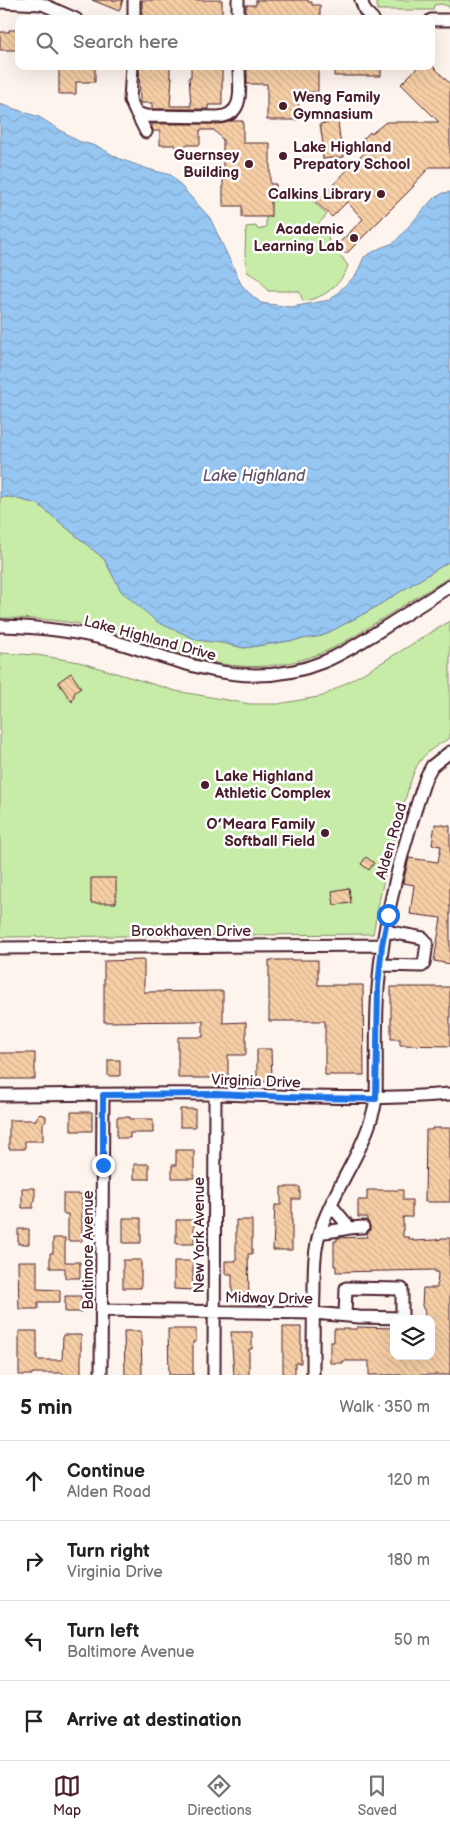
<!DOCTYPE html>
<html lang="en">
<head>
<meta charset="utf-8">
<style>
	:root { --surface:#fff; --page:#f6f6f6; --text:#202124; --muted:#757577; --line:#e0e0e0; --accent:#4a1f2b }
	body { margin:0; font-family:"Balsamiq Sans",sans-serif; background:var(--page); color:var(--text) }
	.controls { position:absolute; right:15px; bottom:15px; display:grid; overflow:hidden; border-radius:10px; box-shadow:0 5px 20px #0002 }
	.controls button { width:45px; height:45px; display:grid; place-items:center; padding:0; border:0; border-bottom:1px solid var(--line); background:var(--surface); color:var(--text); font:25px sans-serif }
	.stop { position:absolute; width:15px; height:15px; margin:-11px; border:4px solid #1a73e8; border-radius:50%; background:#fff }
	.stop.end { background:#1a73e8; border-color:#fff; box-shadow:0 1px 5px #0008 }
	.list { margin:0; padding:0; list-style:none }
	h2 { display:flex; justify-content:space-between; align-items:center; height:65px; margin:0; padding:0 20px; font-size:21px }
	h2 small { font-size:16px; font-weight:400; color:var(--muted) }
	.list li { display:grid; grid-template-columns:32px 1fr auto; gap:15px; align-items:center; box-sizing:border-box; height:80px; padding:0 20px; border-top:1px solid var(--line) }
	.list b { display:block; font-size:19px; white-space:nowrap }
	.list p { margin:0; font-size:16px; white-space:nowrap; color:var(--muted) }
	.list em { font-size:16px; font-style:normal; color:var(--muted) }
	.icon { flex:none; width:28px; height:28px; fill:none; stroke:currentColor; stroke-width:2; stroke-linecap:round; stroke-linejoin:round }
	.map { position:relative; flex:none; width:450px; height:1375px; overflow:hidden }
	.search { position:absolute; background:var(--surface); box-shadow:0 5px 20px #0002; left:15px; right:15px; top:15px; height:55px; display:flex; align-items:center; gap:12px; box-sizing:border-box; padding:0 18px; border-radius:10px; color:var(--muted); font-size:19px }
	.sheet { height:385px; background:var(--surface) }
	nav { display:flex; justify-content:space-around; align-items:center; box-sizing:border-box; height:70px; border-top:1px solid var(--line); background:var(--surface); font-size:14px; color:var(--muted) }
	nav a { display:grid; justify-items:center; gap:2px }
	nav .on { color:var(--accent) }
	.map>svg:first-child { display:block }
	.green { fill:#c6eca7; stroke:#888669 }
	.water { fill:url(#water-waves); stroke:#7884a2 }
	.building { fill:url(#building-back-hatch); stroke:#4a1f2b }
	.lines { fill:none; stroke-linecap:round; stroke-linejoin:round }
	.minor-casing { stroke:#4a1f2b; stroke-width:15 }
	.minor { stroke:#fff; stroke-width:11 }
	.route { stroke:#1a73e8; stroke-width:6 }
	.poi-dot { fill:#4a1f2b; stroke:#fff; stroke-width:2 }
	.labels { text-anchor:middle; stroke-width:5; stroke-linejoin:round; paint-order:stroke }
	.poi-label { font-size:15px; font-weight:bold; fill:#4a1f2b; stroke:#fff; text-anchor:end }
	.street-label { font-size:15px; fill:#4a1f2b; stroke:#fff }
	.water-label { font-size:16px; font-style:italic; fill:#615167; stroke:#fff }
</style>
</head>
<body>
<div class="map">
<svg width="450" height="1375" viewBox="0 0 450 1375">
	<defs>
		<pattern id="water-waves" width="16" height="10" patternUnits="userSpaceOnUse" patternTransform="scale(1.25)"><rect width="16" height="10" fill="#96c7f2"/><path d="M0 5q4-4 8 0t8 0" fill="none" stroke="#83aad0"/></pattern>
		<pattern id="building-back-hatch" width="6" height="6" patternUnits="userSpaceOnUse" patternTransform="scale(1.25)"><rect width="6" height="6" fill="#f6cfa6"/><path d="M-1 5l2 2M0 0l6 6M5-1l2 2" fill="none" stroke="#d4b18f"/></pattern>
	</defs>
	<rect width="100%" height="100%" fill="#fdf5ed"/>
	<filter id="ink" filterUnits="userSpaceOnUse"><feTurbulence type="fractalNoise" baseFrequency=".02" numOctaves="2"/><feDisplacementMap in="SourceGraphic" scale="10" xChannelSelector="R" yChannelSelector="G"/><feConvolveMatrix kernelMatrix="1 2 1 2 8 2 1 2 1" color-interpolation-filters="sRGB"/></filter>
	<g filter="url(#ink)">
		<path class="green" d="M 377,0 L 450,0 L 450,9 L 448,6 L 441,4 L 434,5 L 433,10 L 377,10 Z
			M 276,190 L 304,192 L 327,215 L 315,227 L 325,230 L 333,251 L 342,257 L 348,266 C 341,285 323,299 303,301 L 299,291 L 268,291 L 259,279 L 247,272 L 245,253 L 246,227 L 256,226 L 258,230 L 266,227 L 266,217 L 271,194 L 276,194 Z
			M 0,497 L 10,497 L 38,504 L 104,559 L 121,591 L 197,640 L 222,643 L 244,648 L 322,636 L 369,611 L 450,561 L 450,577 C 423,593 396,610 369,627 C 353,637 337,647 319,654 C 233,686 179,649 98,628 C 66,620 33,618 0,618 Z
			M 450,621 L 450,738 C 439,744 427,751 420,761 C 412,772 409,788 405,800 C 391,845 381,889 373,934 L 0,937 L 0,653 L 37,655 L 79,662 L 176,691 L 250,704 L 278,704 L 323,696 L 381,663 Z"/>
		<path class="water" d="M 0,104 L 39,117 L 78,141 L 99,147 L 120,159 L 148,169 L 171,175 L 210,218 L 241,284 L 248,292 L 261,303 L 291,307 L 330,300 L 356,275 L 364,257 L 382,247 L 394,243 L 432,200 L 443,193 L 450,192 L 450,561 L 369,611 L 322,636 L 244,648 L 222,643 L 197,640 L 157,622 L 121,591 L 104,559 L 38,504 L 10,497 L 0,497 Z"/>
		<path class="building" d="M 92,0 L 123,0 L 119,11 Z
			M 142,0 L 222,0 L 222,19 L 142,19 Z
			M 256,0 L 308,0 L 308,2 L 312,2 L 312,5 L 320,5 L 320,19 L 246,19 L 246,5 L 256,5 Z
			M 9,30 L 19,30 L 19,50 L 0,50 L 0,32 L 9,32 Z
			M 59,66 L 95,66 L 95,82 L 76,82 L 76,94 L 59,94 Z
			M 139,66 L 170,66 L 170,77 L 172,77 L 170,106 L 191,106 L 189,77 L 191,77 L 191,66 L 222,66 L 222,105 L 208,105 L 208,109 L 152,109 L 152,103 L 140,103 Z
			M 247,66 L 318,66 L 318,92 L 298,92 L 299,120 L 267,120 L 267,84 L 247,84 Z
			M 334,66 L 381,66 L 381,76 L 334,76 Z
			M 419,66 L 433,66 L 450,84 L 450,167 L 430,167 L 413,185 L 414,186 L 346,254 L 337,245 L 363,219 L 347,202 L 332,217 L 316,202 L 370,147 L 363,139 L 370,132 L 371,134 L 386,122 L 439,122 L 401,84 Z
			M 232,121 L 243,121 L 243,143 L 270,143 L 270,184 L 276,184 L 276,194 L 271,194 L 271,217 L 242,217 L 242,206 L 223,206 L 223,140 L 214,130 L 200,130 L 200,145 L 185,145 L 185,149 L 175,149 L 175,145 L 160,145 L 160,131 L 153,131 L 152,127 L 152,124 L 218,124 Z
			M 338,121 L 341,148 L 343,148 L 344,157 L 323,159 L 322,151 L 324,150 L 320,124 Z
			M 71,673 L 81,688 L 75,692 L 72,702 L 58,682 Z
			M 435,824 L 450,826 L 450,964 L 434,961 L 441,918 L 410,914 L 414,885 L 403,883 L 409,858 L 438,862 L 441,846 L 432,845 Z
			M 366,857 L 374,863 L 369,870 L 361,864 Z
			M 91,878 L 116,878 L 116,903 L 91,903 Z
			M 349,888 L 351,903 L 334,905 L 332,891 Z
			M 144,960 L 144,992 L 223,991 L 223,1023 L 246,1022 L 246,1055 L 228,1055 L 228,1078 L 178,1078 L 178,1037 L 203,1037 L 203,1021 L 104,1022 L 104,961 Z
			M 269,960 L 318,960 L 318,985 L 363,985 L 364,1075 L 325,1075 L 325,1021 L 269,1021 Z
			M 391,987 L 450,987 L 450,1046 L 400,1045 L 400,1039 L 391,1039 Z
			M 257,1049 L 271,1049 L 272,1082 L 257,1082 Z
			M 0,1053 L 35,1053 L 35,1079 L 0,1079 Z
			M 108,1060 L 120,1060 L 120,1076 L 108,1076 Z
			M 180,1109 L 195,1109 L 195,1127 L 180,1127 Z
			M 71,1112 L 92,1112 L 92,1131 L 71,1131 Z
			M 40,1114 L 46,1116 L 46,1121 L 43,1124 L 43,1141 L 25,1141 L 25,1149 L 9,1149 L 9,1120 L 36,1120 L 37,1117 Z
			M 117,1117 L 130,1117 L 130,1119 L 153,1119 L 153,1133 L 130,1133 L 130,1138 L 117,1138 Z
			M 432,1128 L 450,1128 L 450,1202 L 425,1202 L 426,1130 L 432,1130 Z
			M 176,1150 L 194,1150 L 194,1178 L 172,1178 L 172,1165 L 176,1165 Z
			M 134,1164 L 149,1164 L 149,1179 L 134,1179 Z
			M 281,1187 L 300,1187 L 300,1199 L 292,1199 L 292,1250 L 273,1250 L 275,1205 L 281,1205 Z
			M 22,1188 L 35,1188 L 35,1202 L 33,1202 L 33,1208 L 22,1208 Z
			M 367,1190 L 403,1190 L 403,1200 L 412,1200 L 412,1217 L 403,1217 L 403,1237 L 409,1237 L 409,1239 L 413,1239 L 413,1241 L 435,1240 L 441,1239 L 441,1238 L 450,1238 L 450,1375 L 369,1375 L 369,1361 L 343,1361 L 343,1363 L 330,1363 L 330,1342 L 334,1342 L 334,1329 L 357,1329 L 357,1327 L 394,1328 L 394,1356 L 431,1356 L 431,1319 L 424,1319 L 425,1312 L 422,1306 L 423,1288 L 437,1288 L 438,1272 L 435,1272 L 435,1270 L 336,1272 L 336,1266 L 334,1266 L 334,1241 L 337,1241 L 337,1238 L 367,1237 L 367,1234 L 370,1230 L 370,1226 L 367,1220 L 367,1217 L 358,1217 L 358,1200 L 367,1200 Z
			M 63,1194 L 82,1194 L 82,1241 L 68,1241 L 68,1214 L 63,1214 Z
			M 123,1218 L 141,1218 L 141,1243 L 123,1243 Z
			M 176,1220 L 194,1220 L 194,1244 L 176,1244 Z
			M 236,1220 L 252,1220 L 252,1254 L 248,1254 L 249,1296 L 232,1296 L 232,1274 L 225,1274 L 225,1261 L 236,1261 Z
			M 18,1229 L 29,1229 L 29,1244 L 18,1244 Z
			M 53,1238 L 65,1238 L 65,1262 L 80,1262 L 80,1278 L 65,1278 L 65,1268 L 50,1268 L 50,1253 L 53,1253 Z
			M 123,1260 L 141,1260 L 141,1288 L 123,1288 Z
			M 18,1261 L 37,1261 L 37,1289 L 60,1290 L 60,1302 L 38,1302 L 38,1309 L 19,1309 Z
			M 174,1261 L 193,1261 L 193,1290 L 174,1289 Z
			M 65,1296 L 81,1296 L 81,1312 L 65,1312 Z
			M 283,1327 L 301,1327 L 301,1363 L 295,1363 L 295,1375 L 283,1375 Z
			M 168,1329 L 196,1329 L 196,1342 L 193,1342 L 193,1375 L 169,1375 Z
			M 19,1331 L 37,1331 L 37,1360 L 62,1360 L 63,1335 L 81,1335 L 81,1375 L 63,1375 L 63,1373 L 32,1373 L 32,1375 L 19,1375 Z
			M 124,1331 L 141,1331 L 142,1375 L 125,1375 Z
			M 231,1332 L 252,1332 L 252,1349 L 249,1349 L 249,1375 L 234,1375 Z"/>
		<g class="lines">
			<g class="minor-casing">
				<path id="minor" d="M 134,0 L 134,19
					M 238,0 L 238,19
					M 361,0 L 365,11 L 373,19
					M 0,2 L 42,4 L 76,19
					M 431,20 L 450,20
					M 132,66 L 130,100 L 136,113 L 146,116 L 218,117 C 246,115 239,87 239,66
					M 137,114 L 146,132
					M 0,626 C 38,627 76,631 113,641 C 184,662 247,693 323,662 C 343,654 361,642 379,631 C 403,616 426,601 450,586
					M 0,948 L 382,945
					M 380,965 L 422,966 L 424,964 L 427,943 L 423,938 L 385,931
					M 0,1095 C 72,1095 144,1093 216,1094 C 294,1096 371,1101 450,1094
					M 331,1205 L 349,1227
					M 320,1232 C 335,1232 348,1227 363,1227
					M 102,1310 L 314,1313 L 359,1317 L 402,1318 L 402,1289 L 346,1288 L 345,1316
					M 101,1375 L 103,1095
					M 214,1375 L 215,1094
					M 313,1375 C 313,1347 313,1319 314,1291 C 314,1271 314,1250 320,1231 C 335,1185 368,1147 376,1099 C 377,1062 375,1025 378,988 C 383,916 403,846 426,777 L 432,766 L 450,752"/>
			</g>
			<use href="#minor" class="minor"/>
		</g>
	</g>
	<g class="lines" filter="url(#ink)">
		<path class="route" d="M 103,1165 L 103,1095 L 215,1094 L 312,1098 L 376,1099 L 378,987 L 382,945 L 388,915"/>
	</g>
	<g class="poi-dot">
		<circle cx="283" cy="106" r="5"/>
		<circle cx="283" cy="156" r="5"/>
		<circle cx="249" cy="164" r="5"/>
		<circle cx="381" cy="194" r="5"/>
		<circle cx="354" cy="238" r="5"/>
		<circle cx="205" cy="785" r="5"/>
		<circle cx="325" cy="833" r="5"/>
	</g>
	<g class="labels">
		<g class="poi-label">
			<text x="293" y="102" text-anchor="start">Weng Family<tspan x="293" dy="17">Gymnasium</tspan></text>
			<text x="293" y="152" text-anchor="start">Lake Highland<tspan x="293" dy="17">Prepatory School</tspan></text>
			<text x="239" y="160">Guernsey<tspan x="239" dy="17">Building</tspan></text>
			<text x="371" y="199">Calkins Library</text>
			<text x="344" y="234">Academic<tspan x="344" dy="17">Learning Lab</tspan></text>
			<text x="215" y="781" text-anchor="start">Lake Highland<tspan x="215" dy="17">Athletic Complex</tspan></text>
			<text x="315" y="829">O’Meara Family<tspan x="315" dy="17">Softball Field</tspan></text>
		</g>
		<g class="street-label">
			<text transform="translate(150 638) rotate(15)" y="5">Lake Highland Drive</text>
			<text transform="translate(391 841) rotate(-74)" y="5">Alden Road</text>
			<text x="191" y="936">Brookhaven Drive</text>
			<text transform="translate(256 1081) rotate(2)" y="5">Virginia Drive</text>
			<text transform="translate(199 1235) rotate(-90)" y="5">New York Avenue</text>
			<text transform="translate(88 1250) rotate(-90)" y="5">Baltimore Avenue</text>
			<text transform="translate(269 1298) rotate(1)" y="5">Midway Drive</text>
		</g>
		<g class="water-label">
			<text x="254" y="481">Lake Highland</text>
		</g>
	</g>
</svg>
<div class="controls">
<button><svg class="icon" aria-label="layers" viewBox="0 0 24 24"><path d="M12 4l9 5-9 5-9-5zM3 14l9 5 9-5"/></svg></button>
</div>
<div class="stop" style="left:388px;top:915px"></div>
<div class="stop end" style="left:103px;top:1165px"></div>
<div class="search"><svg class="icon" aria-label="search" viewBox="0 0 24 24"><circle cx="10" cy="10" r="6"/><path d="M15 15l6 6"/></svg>Search here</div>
</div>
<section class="sheet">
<h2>5 min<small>Walk · 350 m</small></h2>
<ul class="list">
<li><svg class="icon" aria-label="ahead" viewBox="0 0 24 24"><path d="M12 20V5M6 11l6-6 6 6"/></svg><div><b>Continue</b><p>Alden Road</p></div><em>120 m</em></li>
<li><svg class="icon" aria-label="right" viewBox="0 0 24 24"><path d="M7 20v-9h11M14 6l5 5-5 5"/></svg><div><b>Turn right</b><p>Virginia Drive</p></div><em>180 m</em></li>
<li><svg class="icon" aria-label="left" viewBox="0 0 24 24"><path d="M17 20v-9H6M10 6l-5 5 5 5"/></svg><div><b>Turn left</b><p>Baltimore Avenue</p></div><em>50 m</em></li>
<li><svg class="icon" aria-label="arrive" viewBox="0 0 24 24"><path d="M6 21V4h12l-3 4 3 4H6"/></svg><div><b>Arrive at destination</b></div></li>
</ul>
</section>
<nav>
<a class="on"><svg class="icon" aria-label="map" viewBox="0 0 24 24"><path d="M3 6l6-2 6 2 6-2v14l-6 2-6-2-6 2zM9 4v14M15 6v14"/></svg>Map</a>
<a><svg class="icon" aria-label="directions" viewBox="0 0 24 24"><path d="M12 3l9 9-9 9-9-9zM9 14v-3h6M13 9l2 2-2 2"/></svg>Directions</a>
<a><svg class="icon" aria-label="saved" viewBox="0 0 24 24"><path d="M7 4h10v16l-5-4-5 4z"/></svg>Saved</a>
</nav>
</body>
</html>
